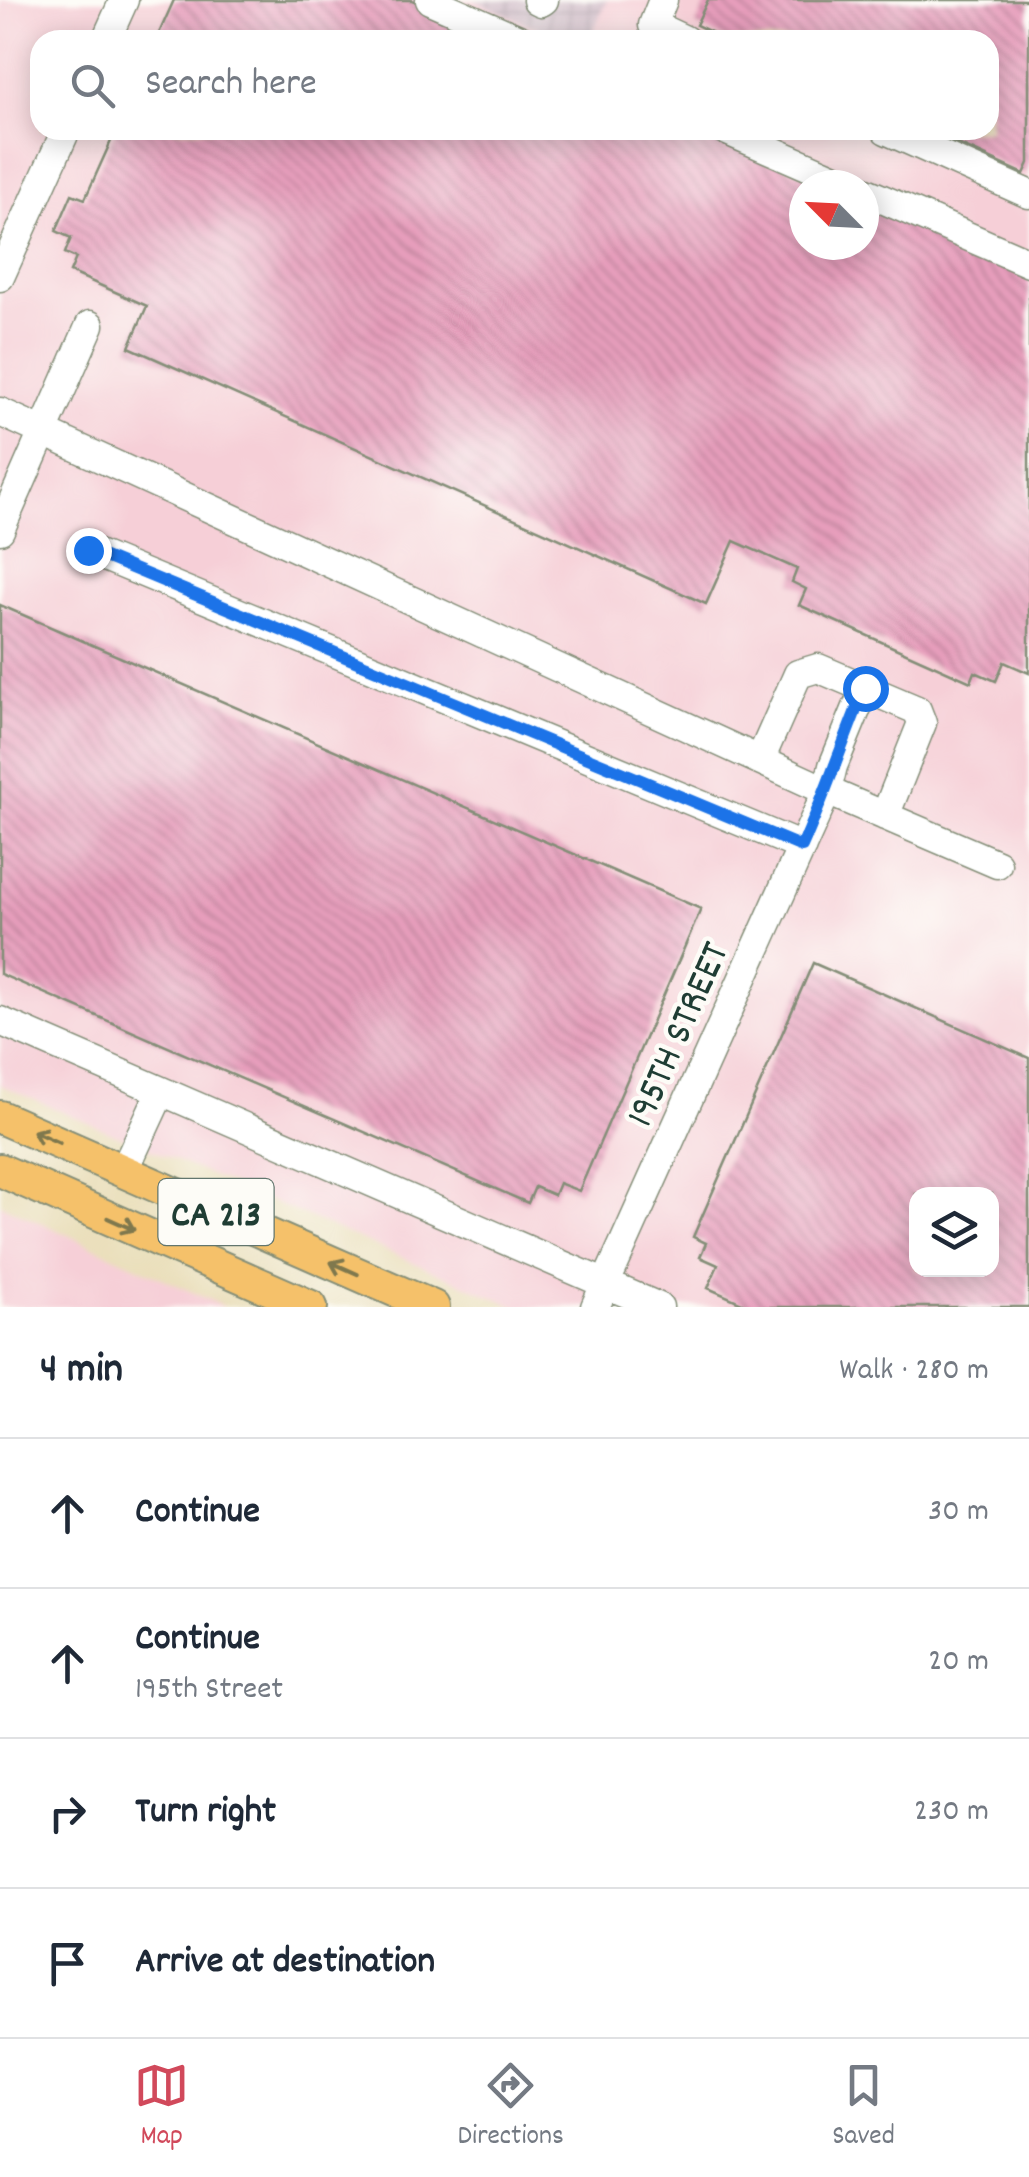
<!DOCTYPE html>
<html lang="en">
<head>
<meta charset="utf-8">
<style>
	:root { --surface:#fff; --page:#f6f6f7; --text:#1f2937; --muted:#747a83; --line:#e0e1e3; --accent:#d1495b }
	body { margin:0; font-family:Dekko,sans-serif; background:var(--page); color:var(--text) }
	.controls { position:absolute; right:30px; bottom:30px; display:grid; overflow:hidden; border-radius:20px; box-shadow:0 5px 25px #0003 }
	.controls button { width:90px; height:90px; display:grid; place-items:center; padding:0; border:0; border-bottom:2px solid var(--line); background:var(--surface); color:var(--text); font:50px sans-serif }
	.compass { position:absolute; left:789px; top:170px; width:90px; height:90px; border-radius:50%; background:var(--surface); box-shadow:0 5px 25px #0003; rotate:294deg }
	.stop { position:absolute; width:30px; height:30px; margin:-22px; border:8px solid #1a73e8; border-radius:50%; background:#fff }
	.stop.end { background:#1a73e8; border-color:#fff; box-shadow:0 2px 10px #0008 }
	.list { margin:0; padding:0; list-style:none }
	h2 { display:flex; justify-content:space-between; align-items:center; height:130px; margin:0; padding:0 40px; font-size:42px }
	h2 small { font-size:32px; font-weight:400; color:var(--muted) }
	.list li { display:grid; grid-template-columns:65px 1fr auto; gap:30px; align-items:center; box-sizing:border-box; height:150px; padding:0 40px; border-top:2px solid var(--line) }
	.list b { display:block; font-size:38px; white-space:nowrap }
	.list p { margin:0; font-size:32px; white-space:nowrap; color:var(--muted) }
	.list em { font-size:32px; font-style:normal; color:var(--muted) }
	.icon { flex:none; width:55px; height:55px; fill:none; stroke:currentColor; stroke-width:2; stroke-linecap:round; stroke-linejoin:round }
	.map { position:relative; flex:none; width:1029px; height:1307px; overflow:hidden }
	.search { position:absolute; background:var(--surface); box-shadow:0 5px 25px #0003; left:30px; right:30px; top:30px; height:110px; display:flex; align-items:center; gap:25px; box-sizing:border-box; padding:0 35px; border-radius:30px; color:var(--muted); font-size:38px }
	.sheet { height:730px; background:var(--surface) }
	nav { display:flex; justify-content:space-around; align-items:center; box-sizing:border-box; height:140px; border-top:2px solid var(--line); background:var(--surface); font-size:28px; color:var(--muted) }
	nav a { display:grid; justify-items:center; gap:5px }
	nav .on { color:var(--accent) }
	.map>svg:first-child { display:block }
	.built { fill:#f6cfd7; fill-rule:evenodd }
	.industrial { fill:url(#industrial-grid) }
	.building { fill:url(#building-back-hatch); fill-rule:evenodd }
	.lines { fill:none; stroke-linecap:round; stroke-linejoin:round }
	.minor-casing { stroke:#848e78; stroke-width:31 }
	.major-casing { stroke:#848e78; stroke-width:36 }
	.minor { stroke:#fff; stroke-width:28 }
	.major { stroke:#f5c16b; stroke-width:32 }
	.oneway { stroke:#7f784d }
	.route { stroke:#1a73e8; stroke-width:12 }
	.labels { text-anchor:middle; stroke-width:9; stroke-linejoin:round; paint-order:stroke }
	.shield { fill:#fdfcf7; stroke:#62766e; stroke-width:2.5 }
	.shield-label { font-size:38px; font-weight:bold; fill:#1f3d34 }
	.street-label { font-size:40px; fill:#1f3d34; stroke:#fdfcf7 }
</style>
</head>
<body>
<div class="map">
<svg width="1029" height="1307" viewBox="0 0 1029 1307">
	<defs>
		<pattern id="industrial-grid" width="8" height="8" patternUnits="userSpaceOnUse" patternTransform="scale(2.5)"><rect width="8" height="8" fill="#d1bdc9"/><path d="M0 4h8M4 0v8" fill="none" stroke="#b3a3ad"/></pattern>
		<pattern id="building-back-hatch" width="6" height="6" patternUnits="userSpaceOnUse" patternTransform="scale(2.5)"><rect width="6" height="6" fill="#e79ebc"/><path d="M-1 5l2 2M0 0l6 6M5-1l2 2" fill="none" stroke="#bb829a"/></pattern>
	</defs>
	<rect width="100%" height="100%" fill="#fdfcf7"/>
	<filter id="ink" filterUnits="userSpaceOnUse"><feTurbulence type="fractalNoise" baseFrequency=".01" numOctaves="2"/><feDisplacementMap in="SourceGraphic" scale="20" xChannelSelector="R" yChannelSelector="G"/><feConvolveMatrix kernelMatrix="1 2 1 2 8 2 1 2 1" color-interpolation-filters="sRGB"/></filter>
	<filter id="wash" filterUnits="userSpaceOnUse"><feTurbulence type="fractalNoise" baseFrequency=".0048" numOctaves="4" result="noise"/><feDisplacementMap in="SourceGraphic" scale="40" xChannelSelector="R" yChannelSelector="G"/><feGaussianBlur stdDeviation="2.25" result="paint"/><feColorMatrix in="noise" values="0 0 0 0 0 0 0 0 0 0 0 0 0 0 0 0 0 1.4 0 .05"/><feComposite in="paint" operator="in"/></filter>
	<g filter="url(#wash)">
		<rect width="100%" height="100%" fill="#eadfbb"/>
		<path class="built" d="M 0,0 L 1029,0 L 1029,1307 L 517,1307 L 0,1085 ZM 40,40 L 989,40 L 989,130 L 40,130 ZM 804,185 L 864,185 L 864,245 L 804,245 ZM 916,1194 L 992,1194 L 992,1270 L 916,1270 Z
			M 0,1204 L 225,1307 L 0,1307 Z"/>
		<path class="industrial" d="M 474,0 L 607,0 L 589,40 L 565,40 Z"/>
		<g id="blocks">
			<path class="building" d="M 174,0 L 412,0 L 502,40 L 156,40 Z
				M 708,0 L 1029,0 L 1029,163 L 1024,174 L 927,130 L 989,130 L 989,40 L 728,40 L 696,25 Z
				M 116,130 L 704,130 L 827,185 L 804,185 L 804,245 L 864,245 L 864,201 L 1029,275 L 1029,673 L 1004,662 L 996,681 L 975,672 L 971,682 L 799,605 L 806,589 L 792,582 L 797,569 L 734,541 L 706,604 L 129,347 L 147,306 L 70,272 L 76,258 L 65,253 L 71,238 L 56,231 L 72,194 L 85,199 Z
				M 0,605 L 701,909 L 579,1191 L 559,1183 L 554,1195 L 535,1187 L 528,1203 L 0,974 Z
				M 813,963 L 1029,1058 L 1029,1307 L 751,1307 L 708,1288 L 718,1265 L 700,1257 L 706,1243 L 693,1237 ZM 916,1194 L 992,1194 L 992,1270 L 916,1270 Z"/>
		</g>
	</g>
	<g filter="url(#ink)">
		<use href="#blocks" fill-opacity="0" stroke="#848e78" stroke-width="2.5"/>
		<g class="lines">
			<g class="minor-casing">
				<path id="minor" d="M 430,0 L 521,40
					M 537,0 L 541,2 L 544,0
					M 663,0 L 653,25 L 685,40
					M 106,40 L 124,0
					M 725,130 L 851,185
					M 886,130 L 1029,194
					M 864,191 L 1029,263
					M 0,277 L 66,130
					M 0,412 L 827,791 L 997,864
					M 0,530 L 90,325
					M 88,550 L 802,847
					M 760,760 L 798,674 L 818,668 L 917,710 L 922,723 L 885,816
					M 0,1021 L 659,1307
					M 124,1171 L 161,1091
					M 595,1307 L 827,791 L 833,766 L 865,688"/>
			</g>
			<g class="major-casing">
				<path id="major" d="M 0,1117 L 433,1307
					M 0,1170 L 311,1307"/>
			</g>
			<use href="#minor" class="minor"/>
			<use href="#major" class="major"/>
		</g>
		<defs><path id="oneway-shaft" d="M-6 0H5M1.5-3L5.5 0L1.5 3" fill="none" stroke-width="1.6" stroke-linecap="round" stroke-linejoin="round" transform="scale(2.5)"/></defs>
		<g class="oneway">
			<use href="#oneway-shaft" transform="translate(46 1137) rotate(-156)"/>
			<use href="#oneway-shaft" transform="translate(121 1224) rotate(24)"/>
			<use href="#oneway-shaft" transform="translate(344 1268) rotate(-156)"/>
		</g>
	</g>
	<g class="lines" filter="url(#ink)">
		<path class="route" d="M 88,550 L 802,847 C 825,795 843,741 865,688"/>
	</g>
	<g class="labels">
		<rect class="shield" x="158.5" y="1179" width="115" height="66" rx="8"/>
		<g class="shield-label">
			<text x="216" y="1225">CA 213</text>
		</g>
		<g class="street-label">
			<text transform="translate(675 1033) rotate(-66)" y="14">195TH STREET</text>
		</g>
	</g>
</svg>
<div class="controls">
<button><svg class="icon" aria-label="layers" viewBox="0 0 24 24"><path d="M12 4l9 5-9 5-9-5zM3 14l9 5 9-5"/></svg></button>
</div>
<svg class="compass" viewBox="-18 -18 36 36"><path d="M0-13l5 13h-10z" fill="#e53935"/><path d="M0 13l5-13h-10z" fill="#747a83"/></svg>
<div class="stop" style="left:865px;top:688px"></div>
<div class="stop end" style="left:88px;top:550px"></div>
<div class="search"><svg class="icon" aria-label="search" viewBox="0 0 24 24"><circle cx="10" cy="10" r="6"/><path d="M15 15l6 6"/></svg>Search here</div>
</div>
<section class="sheet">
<h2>4 min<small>Walk · 280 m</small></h2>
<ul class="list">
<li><svg class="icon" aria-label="ahead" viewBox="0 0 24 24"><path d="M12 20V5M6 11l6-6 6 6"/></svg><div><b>Continue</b></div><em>30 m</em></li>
<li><svg class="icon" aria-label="ahead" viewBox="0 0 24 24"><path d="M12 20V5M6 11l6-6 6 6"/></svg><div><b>Continue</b><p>195th Street</p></div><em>20 m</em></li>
<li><svg class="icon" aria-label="right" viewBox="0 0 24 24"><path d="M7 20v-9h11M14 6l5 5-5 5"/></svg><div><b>Turn right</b></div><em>230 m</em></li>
<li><svg class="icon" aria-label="arrive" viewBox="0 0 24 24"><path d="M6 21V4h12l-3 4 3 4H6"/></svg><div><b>Arrive at destination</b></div></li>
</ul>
</section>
<nav>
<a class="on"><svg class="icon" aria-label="map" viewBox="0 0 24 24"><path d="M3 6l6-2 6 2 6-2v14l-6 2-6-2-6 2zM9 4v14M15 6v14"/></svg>Map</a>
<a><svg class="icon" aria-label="directions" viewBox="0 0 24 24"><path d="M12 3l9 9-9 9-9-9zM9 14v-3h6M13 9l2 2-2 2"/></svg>Directions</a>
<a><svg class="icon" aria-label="saved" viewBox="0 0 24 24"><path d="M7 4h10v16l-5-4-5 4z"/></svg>Saved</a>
</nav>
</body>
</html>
